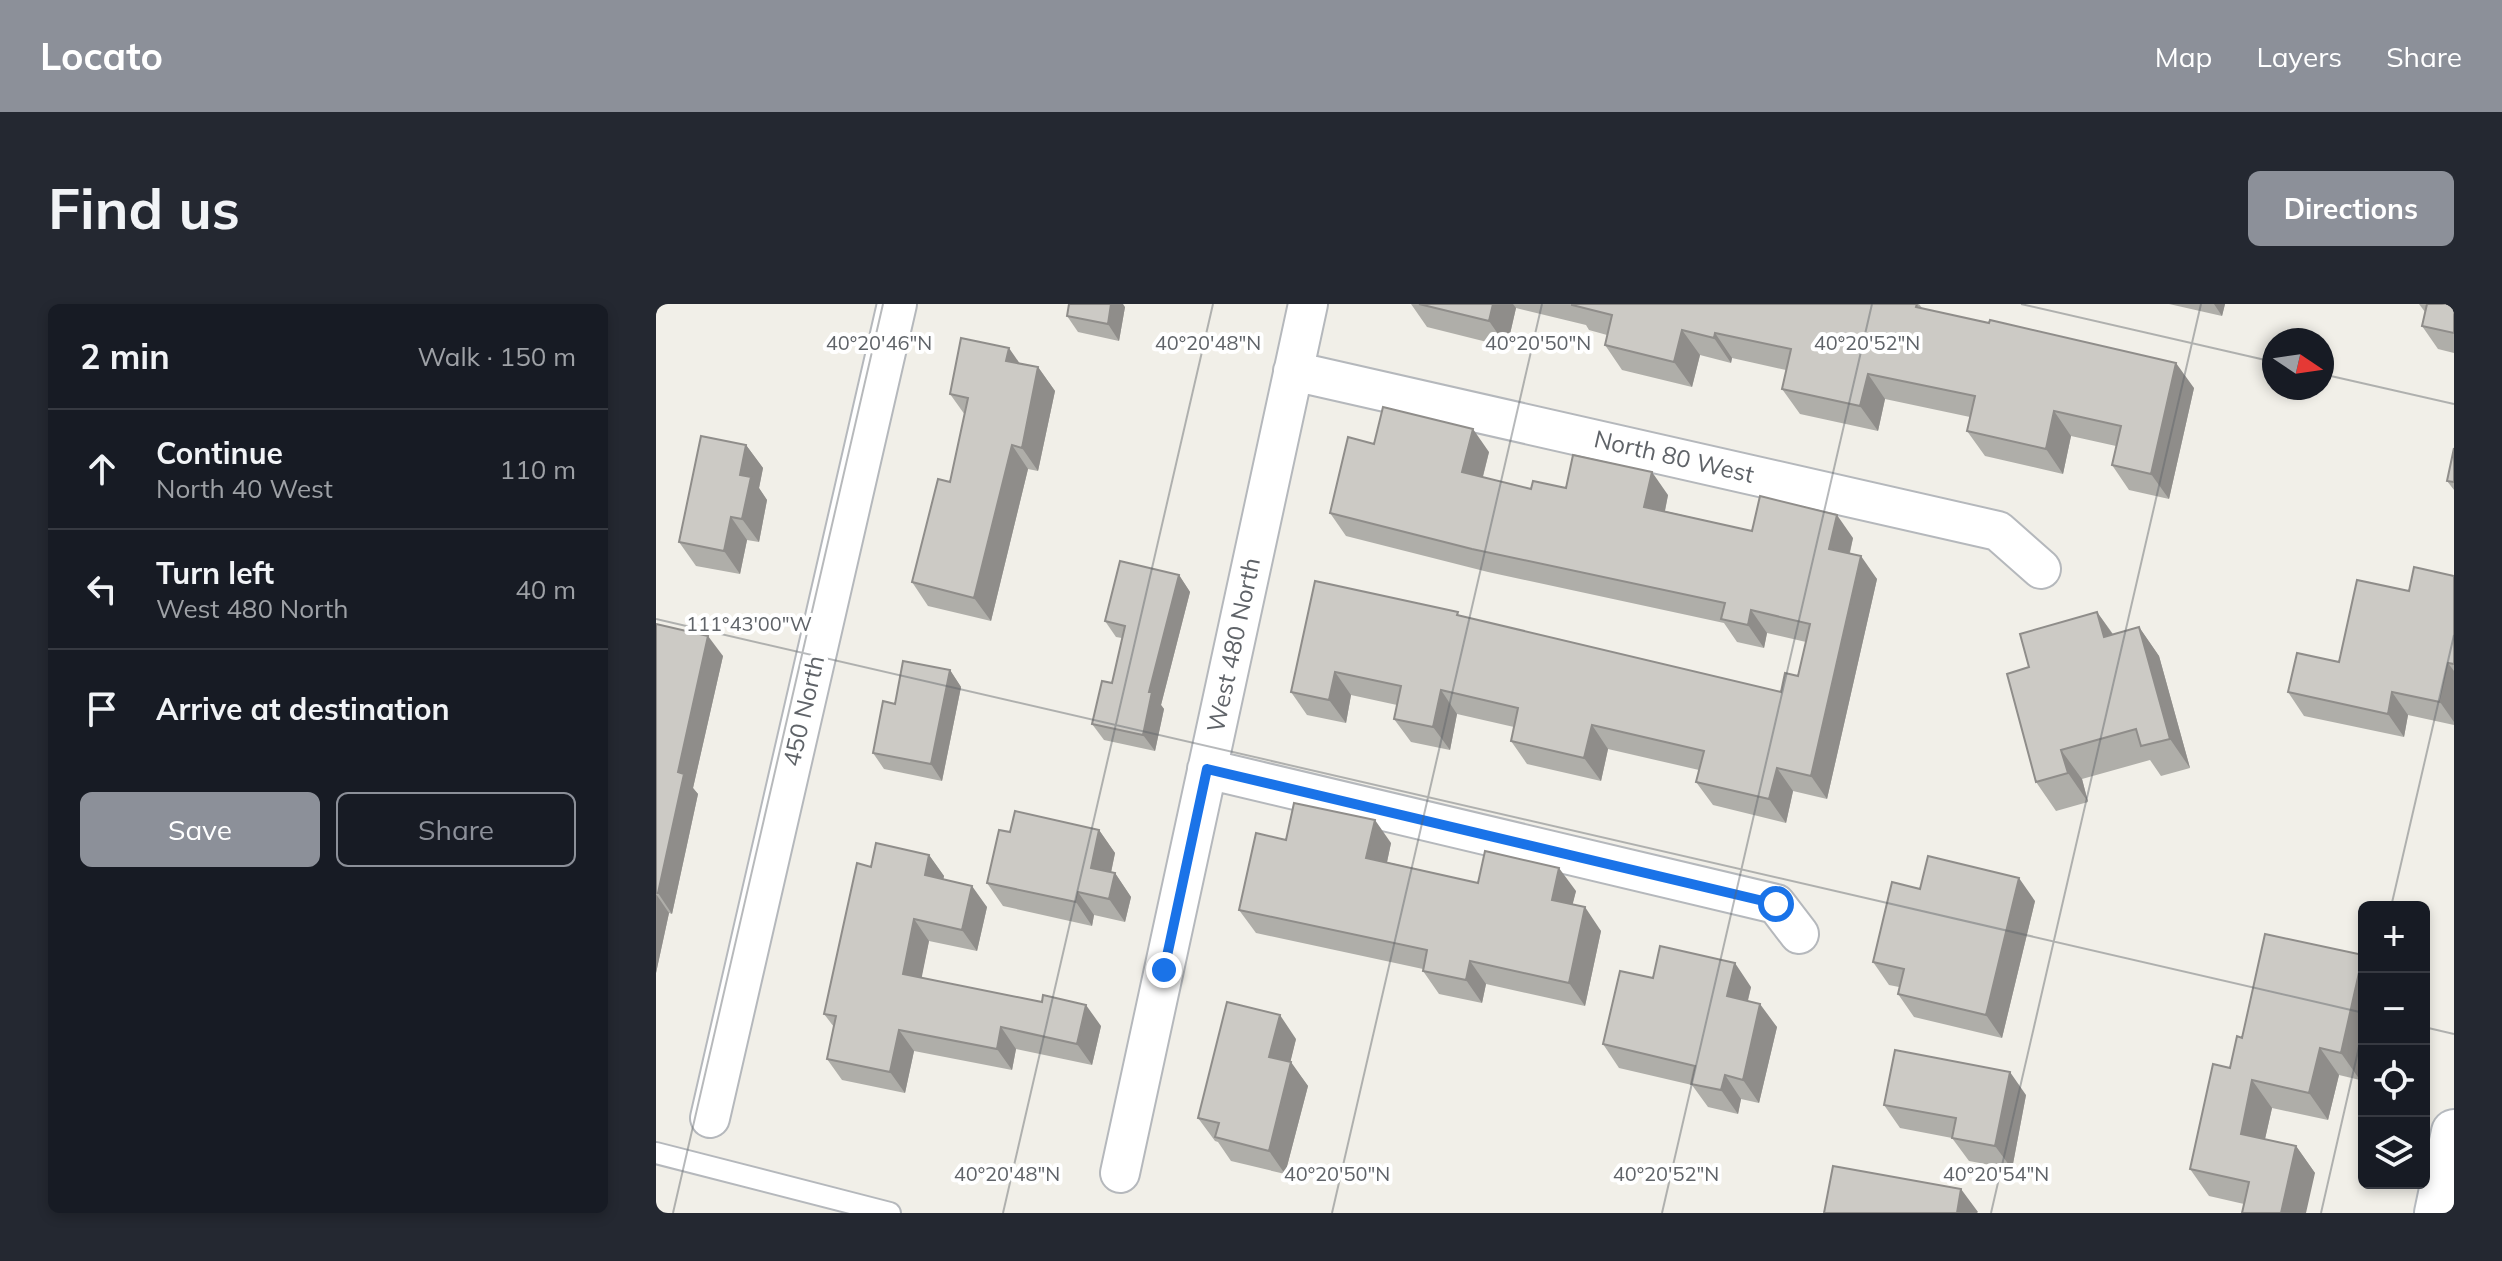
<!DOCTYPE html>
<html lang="en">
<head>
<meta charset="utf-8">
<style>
	:root { --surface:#171b24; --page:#242831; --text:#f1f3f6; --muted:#9ea1a6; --line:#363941; --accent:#8c9099 }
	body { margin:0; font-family:Mulish,sans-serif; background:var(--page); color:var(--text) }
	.controls { position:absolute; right:24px; bottom:24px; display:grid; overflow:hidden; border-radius:12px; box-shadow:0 4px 12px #0003 }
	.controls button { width:72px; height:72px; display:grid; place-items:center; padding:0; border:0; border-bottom:2px solid var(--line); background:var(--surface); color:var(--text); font:40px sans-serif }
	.compass { position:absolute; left:1606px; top:24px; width:72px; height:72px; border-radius:50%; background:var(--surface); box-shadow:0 4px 12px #0003; rotate:103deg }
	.stop { position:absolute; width:24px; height:24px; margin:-18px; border:6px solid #1a73e8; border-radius:50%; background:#fff }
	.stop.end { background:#1a73e8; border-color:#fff; box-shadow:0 2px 8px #0008 }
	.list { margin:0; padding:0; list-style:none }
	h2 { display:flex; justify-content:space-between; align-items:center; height:104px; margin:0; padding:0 32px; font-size:34px }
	h2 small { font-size:26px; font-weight:400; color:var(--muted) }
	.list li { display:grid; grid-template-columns:52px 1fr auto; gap:24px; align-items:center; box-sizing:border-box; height:120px; padding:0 32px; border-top:2px solid var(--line) }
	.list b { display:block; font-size:30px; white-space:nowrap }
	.list p { margin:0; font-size:26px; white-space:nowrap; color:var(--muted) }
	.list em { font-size:26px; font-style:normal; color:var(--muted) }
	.actions { display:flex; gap:16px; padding:24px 32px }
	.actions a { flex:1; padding:18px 0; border:2px solid var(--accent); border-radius:12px; text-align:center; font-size:28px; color:var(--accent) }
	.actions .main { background:var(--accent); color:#fff }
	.icon { flex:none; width:44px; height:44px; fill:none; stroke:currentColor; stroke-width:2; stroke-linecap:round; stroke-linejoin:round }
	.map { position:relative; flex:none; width:1798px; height:909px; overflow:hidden; border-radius:12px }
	header { display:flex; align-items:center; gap:48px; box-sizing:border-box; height:112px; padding:0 40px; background:var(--accent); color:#fff }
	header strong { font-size:38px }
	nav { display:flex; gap:44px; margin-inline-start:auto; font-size:28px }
	.intro { display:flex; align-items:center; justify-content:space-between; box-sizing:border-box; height:192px; padding:0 48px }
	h1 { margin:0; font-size:56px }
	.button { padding:20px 36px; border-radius:12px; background:var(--accent); color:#fff; font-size:28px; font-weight:700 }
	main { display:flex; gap:48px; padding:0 48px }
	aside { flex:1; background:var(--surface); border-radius:12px; box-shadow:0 4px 12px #0003 }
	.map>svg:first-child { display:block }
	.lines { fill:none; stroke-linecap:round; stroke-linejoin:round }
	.lane-casing { stroke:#b5b8bc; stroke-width:24 }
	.street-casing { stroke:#b5b8bc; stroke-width:42 }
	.secondary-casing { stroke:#b6babf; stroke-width:48 }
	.lane { stroke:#fff; stroke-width:20 }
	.street { stroke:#fff; stroke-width:38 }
	.secondary { stroke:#fff; stroke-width:44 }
	.wall { fill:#afaea9 }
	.shaded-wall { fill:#8f8d8a }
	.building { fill:#cccac5; stroke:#8f8d8a; stroke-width:2 }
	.route { stroke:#1a73e8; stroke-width:10 }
	.ticks { fill:none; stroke:#5f6368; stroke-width:2; stroke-opacity:0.45 }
	.labels { text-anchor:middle; stroke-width:8; stroke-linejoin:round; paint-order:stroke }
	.street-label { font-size:24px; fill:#5f6368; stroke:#fff }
	.ticks-label { font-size:20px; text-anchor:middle; fill:#5f6368; stroke:#fff; stroke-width:8; stroke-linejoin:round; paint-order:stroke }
</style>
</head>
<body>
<header>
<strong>Locato</strong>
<nav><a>Map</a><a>Layers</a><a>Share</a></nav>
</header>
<div class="intro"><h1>Find us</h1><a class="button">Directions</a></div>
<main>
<aside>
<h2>2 min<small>Walk · 150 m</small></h2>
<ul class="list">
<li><svg class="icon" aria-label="ahead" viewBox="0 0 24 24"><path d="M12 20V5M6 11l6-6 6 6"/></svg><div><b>Continue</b><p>North 40 West</p></div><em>110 m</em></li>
<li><svg class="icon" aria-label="left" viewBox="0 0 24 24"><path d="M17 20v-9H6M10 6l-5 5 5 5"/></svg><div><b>Turn left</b><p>West 480 North</p></div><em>40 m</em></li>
<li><svg class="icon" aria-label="arrive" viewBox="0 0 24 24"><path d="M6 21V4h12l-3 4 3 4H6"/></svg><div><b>Arrive at destination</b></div></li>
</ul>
<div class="actions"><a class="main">Save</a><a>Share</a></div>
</aside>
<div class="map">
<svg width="1798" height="909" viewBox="0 0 1798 909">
	<rect width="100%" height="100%" fill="#f1efe8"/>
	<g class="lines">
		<g class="lane-casing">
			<path id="lane" d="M 0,849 L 234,909"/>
		</g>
		<g class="street-casing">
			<path id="street" d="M 637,67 L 1342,227 L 1385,265
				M 551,465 L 1120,600 L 1143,630
				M 54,814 L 241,0
				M 464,869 L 652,0"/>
		</g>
		<g class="secondary-casing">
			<path id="secondary" d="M 1781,909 L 1798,828"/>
		</g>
		<use href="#lane" class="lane"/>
		<use href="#street" class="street"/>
		<use href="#secondary" class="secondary"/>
	</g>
	<path class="wall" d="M 755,0 L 1263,0 L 1266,4 L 1538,84 L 1513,195 L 1473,186 L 1456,161 L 1460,142 L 1415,132 L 1407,170 L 1329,152 L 1311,127 L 1314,113 L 1229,95 L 1222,127 L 1144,110 L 1126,85 L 1130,66 L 1076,54 L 1075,59 L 1044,51 L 1036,83 L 966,66 L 949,41 L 951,31 L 933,26 L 930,21 L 860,4 L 851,43 L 771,23 Z
		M 1513,0 L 1569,0 L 1566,12 Z
		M 1763,0 L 1798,0 L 1798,49 L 1782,45 L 1766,22 L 1769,8 Z
		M 469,3 L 463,37 L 422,28 L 411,12 Z
		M 364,60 L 382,63 L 399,87 L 382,167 L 372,165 L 335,317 L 272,302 L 256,278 L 294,178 L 309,111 L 294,90 Z
		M 718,140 L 833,148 L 827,173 L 875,185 L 910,184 L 1012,191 L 1009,207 L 1096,227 L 1197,234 L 1194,249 L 1221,275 L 1171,495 L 1137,487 L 1130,519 L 1057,501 L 1040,478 L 1043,466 L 952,445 L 945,477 L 871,460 L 855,437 L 858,423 L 801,410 L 794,446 L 755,438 L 738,415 L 741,401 L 695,391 L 690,419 L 651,411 L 635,388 L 804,312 L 1125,388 L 1142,372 L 1150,338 L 1111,329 L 1108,344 L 1081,338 L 1068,319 L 832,268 L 690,232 L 674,209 Z
		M 90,141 L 107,164 L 103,184 L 111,196 L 103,238 L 91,236 L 84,270 L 40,262 L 23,238 Z
		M 1798,144 L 1798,186 L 1791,177 Z
		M 523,271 L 534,288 L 505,401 L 508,405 L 499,447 L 448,436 L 436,420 L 456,379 L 466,334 L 460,333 L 449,317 Z
		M 1798,272 L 1798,421 L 1752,411 L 1748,433 L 1648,412 L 1632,388 L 1683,358 L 1753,287 Z
		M 1441,308 L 1457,330 L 1483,323 L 1503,352 L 1534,464 L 1505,472 L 1494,456 L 1426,475 L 1432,498 L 1400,507 L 1380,478 L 1373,363 Z
		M 0,320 L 67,352 L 37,484 L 42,490 L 16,610 L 13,609 L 0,669 Z
		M 294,366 L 305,383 L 286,477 L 228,465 L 217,449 L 239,400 Z
		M 443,526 L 459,549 L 455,569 L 459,569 L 475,593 L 469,618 L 438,611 L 436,622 L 347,602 L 331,579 L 354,528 Z
		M 630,536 L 735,539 L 731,558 L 822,579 L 920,587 L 916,601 L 945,627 L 929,702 L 830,680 L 826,699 L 783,690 L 767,667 L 767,665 L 600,629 L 583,606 Z
		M 273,551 L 288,572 L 287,575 L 331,603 L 321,647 L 273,637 L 265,674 L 445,722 L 436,761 L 360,745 L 356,766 L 258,747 L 249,789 L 186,776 L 171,755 L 178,723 L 168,710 L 215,563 Z
		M 1264,585 L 1379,597 L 1346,734 L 1258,713 L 1242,690 L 1243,683 L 1233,681 L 1217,658 Z
		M 1707,651 L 1708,760 L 1704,776 L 1683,771 L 1672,816 L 1616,804 L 1609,835 L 1640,842 L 1659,869 L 1588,900 L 1553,892 L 1534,865 L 1586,734 Z
		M 997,674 L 1095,683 L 1092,697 L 1121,723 L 1103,799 L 1085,795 L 1082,810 L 1052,803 L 1036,781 L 963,764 L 947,740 Z
		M 640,735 L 634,758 L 652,782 L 629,870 L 575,857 L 562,838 L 559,837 L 542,814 Z
		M 1370,791 L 1356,865 L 1313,857 L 1296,834 L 1244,824 L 1228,801 Z"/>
	<path class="shaded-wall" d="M 455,0 L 467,0 L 469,3 L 463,37 L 452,20 Z
		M 837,0 L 857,0 L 860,4 L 851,43 L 833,17 Z
		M 1558,0 L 1569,0 L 1566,12 Z
		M 1026,26 L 1044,51 L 1036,83 L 1018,58 Z
		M 1059,29 L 1076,54 L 1075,59 L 1058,34 Z
		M 353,44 L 369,67 L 350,57 Z
		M 1520,59 L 1538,84 L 1513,195 L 1495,170 Z
		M 382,63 L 399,87 L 382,167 L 366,144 Z
		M 1212,70 L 1229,95 L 1222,127 L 1204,102 Z
		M 1398,107 L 1415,132 L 1407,170 L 1390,145 Z
		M 817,125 L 833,148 L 822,191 L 806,168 Z
		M 90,141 L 107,164 L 103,184 L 111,196 L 103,238 L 86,215 L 84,171 Z
		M 356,141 L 372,165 L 335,317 L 318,294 Z
		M 996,168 L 1012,191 L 1005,226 L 988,203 Z
		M 1181,211 L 1197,234 L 1189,268 L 1173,245 Z
		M 75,213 L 91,236 L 84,270 L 68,247 Z
		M 1205,252 L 1221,275 L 1171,495 L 1155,472 Z
		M 523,271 L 534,288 L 505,401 L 508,405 L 499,447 L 487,431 L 493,388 Z
		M 1095,306 L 1111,329 L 1108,344 L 1092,321 Z
		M 1441,308 L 1462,338 L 1448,333 Z
		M 1483,323 L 1503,352 L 1534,464 L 1514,435 Z
		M 52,332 L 67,352 L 37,484 L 42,490 L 16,610 L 2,589 L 22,468 Z
		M 1792,359 L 1798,367 L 1798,418 L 1784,398 Z
		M 294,366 L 305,383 L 286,477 L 275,460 Z
		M 679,368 L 695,391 L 690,419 L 673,396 Z
		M 785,386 L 801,410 L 794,446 L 777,423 Z
		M 1736,388 L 1752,411 L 1748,433 L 1732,410 Z
		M 936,421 L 952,445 L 945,477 L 928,454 Z
		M 1405,446 L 1426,475 L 1432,498 L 1412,469 Z
		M 1121,464 L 1137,487 L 1130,519 L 1113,495 Z
		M 719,516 L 735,539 L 727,577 L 710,554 Z
		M 443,526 L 459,549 L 451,587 L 435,564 Z
		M 273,551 L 288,572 L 284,593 L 269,571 Z
		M 903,564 L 920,587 L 912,619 L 896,596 Z
		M 459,569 L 475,593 L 469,618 L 453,595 Z
		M 1363,574 L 1379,597 L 1346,734 L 1330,711 Z
		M 316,582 L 331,603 L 321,647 L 306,626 Z
		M 422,588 L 438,611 L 436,622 L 420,598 Z
		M 0,590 L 13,609 L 0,669 Z
		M 929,603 L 945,627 L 929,702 L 913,679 Z
		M 258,615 L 273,637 L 262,692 L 247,670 Z
		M 1707,651 L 1708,760 L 1704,776 L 1685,749 Z
		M 814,657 L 830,680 L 826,699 L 810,676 Z
		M 1079,659 L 1095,683 L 1087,715 L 1071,692 Z
		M 1104,700 L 1121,723 L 1103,799 L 1087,776 Z
		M 430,701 L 445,722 L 436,761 L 421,740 Z
		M 624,711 L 640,735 L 630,776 L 613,753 Z
		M 345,723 L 360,745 L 356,766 L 341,745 Z
		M 243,726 L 258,747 L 249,789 L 234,768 Z
		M 1664,744 L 1683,771 L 1672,816 L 1653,789 Z
		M 635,758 L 652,782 L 629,870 L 613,847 Z
		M 1354,768 L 1370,791 L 1356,865 L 1339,842 Z
		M 1069,771 L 1085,795 L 1082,810 L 1065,786 Z
		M 1596,776 L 1616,804 L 1604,857 L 1585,830 Z
		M 1640,842 L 1659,869 L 1650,909 L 1625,909 Z
		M 1305,885 L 1322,908 L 1321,909 L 1301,909 Z"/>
	<path class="building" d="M 413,0 L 455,0 L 452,20 L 411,12 Z
		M 763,0 L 837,0 L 833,17 Z
		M 916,0 L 1261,0 L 1260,3 L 1333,19 L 1334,16 L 1520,59 L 1495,170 L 1456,161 L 1465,122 L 1398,107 L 1390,145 L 1311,127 L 1319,92 L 1212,70 L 1204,102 L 1126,85 L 1135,45 L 1059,29 L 1058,34 L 1026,26 L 1018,58 L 949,41 L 956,11 L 916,1 Z
		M 1771,0 L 1798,0 L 1798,29 L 1766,22 Z
		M 305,34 L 353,44 L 350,57 L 382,63 L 366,144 L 356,141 L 318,294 L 256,278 L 282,175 L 294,178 L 312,94 L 294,90 Z
		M 727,103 L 817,125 L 806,168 L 875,185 L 877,177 L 910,184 L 917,151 L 996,168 L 988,203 L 1096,227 L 1104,192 L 1181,211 L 1173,245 L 1205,252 L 1155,472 L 1121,464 L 1113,495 L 1040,478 L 1048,447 L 936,421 L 928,454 L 855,437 L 862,404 L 785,386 L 777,423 L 738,415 L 745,382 L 679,368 L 673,396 L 635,388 L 659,277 L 802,308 L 801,311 L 1125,388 L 1129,369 L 1142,372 L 1154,320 L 1095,306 L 1092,321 L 1065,315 L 1069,299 L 816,245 L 674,209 L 692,133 L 718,140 Z
		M 45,132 L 90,141 L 84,171 L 95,173 L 86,215 L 75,213 L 68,247 L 23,238 Z
		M 1798,144 L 1798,178 L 1791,177 Z
		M 464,257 L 523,271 L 493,388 L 496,388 L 487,431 L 436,420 L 446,377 L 456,379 L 469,322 L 449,317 Z
		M 1758,263 L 1798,272 L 1798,360 L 1792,359 L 1784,398 L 1736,388 L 1732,410 L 1632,388 L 1641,349 L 1683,358 L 1701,276 L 1753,287 Z
		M 1441,308 L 1448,333 L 1483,323 L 1514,435 L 1485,442 L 1480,425 L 1405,446 L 1412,469 L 1380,478 L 1351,370 L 1373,363 L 1364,330 Z
		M 0,320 L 52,332 L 22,468 L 28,470 L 2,589 L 0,589 Z
		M 247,357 L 294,366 L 275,460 L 217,449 L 227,397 L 239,400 Z
		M 638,499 L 719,516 L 710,554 L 822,579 L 829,547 L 903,564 L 896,596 L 929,603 L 913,679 L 814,657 L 810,676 L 767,667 L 771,646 L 583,606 L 600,529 L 630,536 Z
		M 359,507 L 443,526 L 435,564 L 459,569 L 453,595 L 422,588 L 420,598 L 331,579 L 343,526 L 354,528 Z
		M 220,539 L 273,551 L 269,571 L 316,582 L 306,626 L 258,615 L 247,670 L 386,698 L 387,691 L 430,701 L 421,740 L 345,723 L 341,745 L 243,726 L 234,768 L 171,755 L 180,712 L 168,710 L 201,559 L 215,563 Z
		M 1272,552 L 1363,574 L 1330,711 L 1242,690 L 1248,665 L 1217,658 L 1236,578 L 1264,585 Z
		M 1609,630 L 1707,651 L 1685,749 L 1664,744 L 1653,789 L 1596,776 L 1585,830 L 1640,842 L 1625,909 L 1586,909 L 1593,878 L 1534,865 L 1557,760 L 1574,764 L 1581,732 L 1586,734 Z
		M 1004,642 L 1079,659 L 1071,692 L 1104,700 L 1087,776 L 1069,771 L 1065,786 L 1035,780 L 1039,762 L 947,740 L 964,667 L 997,674 Z
		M 571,698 L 624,711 L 613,753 L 635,758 L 613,847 L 559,833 L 563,819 L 542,814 Z
		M 1239,746 L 1354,768 L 1339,842 L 1296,834 L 1300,814 L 1228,801 Z
		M 1177,862 L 1305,885 L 1301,909 L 1168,909 Z"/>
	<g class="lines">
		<path class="route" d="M 508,666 L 551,465 L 1120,600"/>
	</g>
	<path class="ticks" d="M 1365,0 L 1618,58M 1666,70 L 1798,100M 0,315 L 1708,709M 1735,603 L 1798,331M 1768,723 L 1798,730M 17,909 L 227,0M 347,909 L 557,0M 676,909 L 886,0M 1006,909 L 1216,0M 1335,909 L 1545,0M 1665,909 L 1708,721"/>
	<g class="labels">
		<g class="street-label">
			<text transform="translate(1018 153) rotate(13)" y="8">North 80 West</text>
			<text transform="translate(578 341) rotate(-78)" y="8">West 480 North</text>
			<text transform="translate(148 407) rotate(-77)" y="8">450 North</text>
		</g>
	</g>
	<g class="ticks-label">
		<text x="223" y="46">40°20'46"N</text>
		<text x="552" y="46">40°20'48"N</text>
		<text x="882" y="46">40°20'50"N</text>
		<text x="1211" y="46">40°20'52"N</text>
		<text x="93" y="327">111°43'00"W</text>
		<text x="351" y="877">40°20'48"N</text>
		<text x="681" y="877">40°20'50"N</text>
		<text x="1010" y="877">40°20'52"N</text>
		<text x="1340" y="877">40°20'54"N</text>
	</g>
</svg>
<div class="controls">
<button>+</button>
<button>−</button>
<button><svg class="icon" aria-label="locate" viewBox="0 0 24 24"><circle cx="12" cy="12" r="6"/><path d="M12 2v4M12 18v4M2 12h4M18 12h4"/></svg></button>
<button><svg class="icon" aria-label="layers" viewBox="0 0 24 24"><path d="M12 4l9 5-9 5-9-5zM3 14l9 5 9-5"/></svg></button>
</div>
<svg class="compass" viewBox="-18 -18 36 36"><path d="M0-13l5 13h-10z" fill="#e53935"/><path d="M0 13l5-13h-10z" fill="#9ea1a6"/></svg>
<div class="stop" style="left:1120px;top:600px"></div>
<div class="stop end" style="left:508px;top:666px"></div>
</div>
</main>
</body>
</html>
